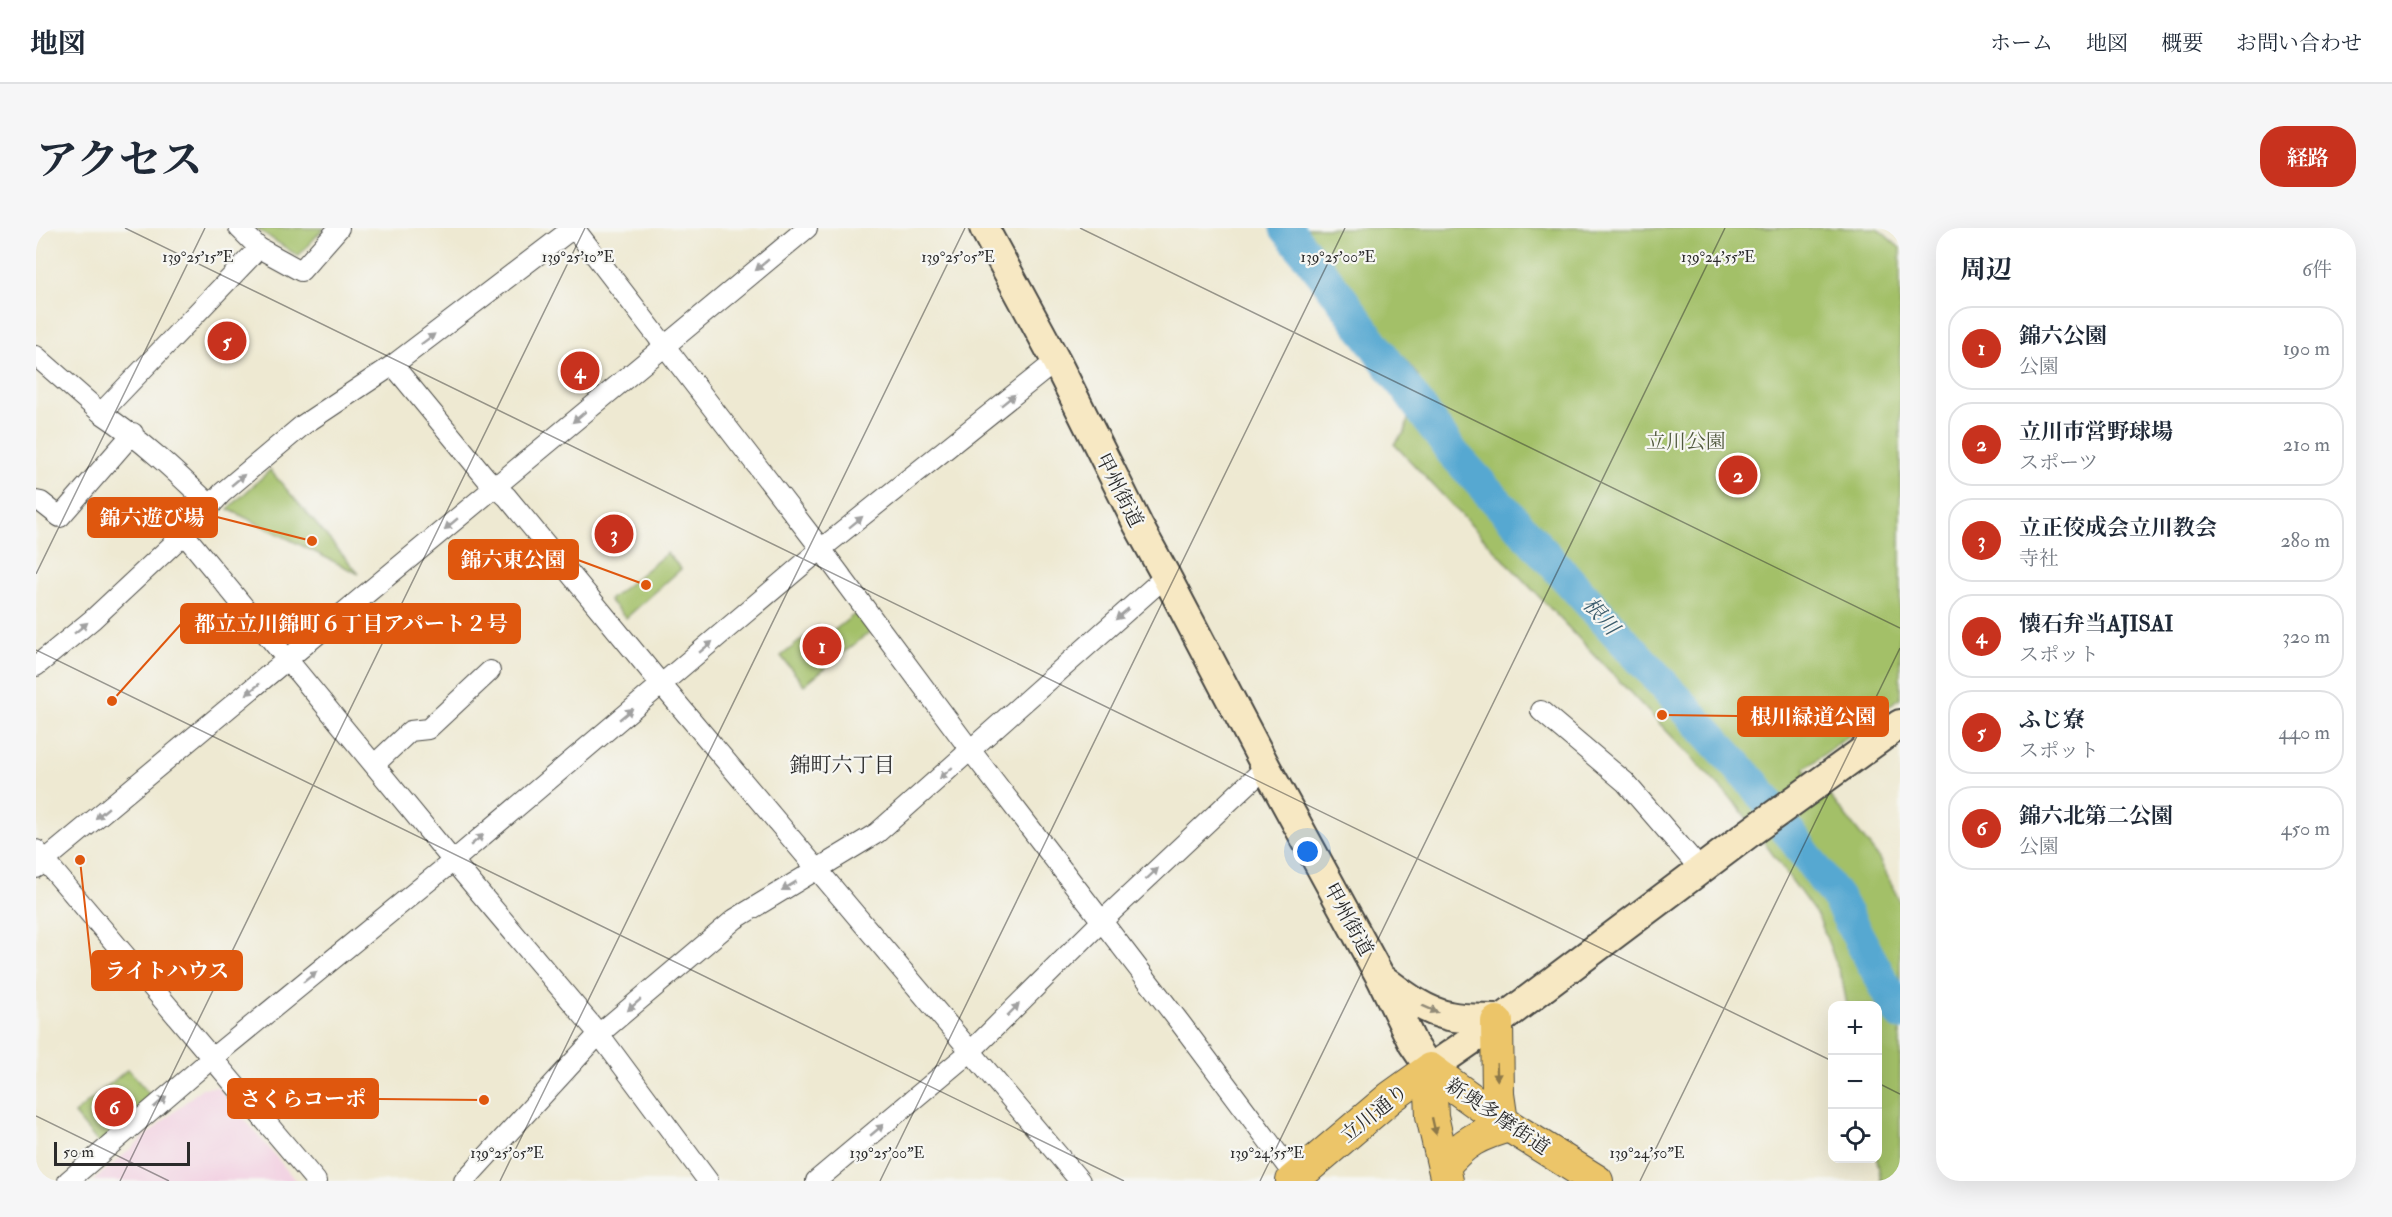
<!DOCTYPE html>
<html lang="ja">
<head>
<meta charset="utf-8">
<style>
	:root { --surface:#fff; --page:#f6f6f7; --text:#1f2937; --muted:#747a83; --line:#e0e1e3; --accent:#c8321e }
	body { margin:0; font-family:"IM FELL Double Pica","Noto Serif JP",serif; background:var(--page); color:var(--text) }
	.controls { position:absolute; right:18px; bottom:18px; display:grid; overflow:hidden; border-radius:12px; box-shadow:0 6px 24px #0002 }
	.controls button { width:54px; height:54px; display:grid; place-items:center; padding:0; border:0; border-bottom:2px solid var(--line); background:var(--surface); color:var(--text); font:30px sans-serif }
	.scale { position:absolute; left:18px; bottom:15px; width:136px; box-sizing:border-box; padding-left:6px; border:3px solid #2b2b2b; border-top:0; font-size:16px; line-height:21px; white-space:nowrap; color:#2b2b2b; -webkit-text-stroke:4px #f6f6f2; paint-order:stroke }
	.you { position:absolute; left:1272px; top:624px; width:21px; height:21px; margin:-15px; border:4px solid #fff; border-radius:50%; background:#1a73e8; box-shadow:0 0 0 9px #1a73e833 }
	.badge { display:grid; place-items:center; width:39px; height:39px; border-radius:50%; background:var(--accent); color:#fff; font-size:20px; font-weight:700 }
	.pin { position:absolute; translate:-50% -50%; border:3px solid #fff; box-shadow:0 2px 6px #0006 }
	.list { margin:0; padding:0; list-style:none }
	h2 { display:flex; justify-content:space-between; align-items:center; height:78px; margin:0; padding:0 24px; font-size:26px }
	h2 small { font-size:20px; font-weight:400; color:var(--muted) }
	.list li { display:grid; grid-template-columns:39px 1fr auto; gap:18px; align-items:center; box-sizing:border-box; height:84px; margin:0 12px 12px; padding:0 12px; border:2px solid var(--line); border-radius:24px }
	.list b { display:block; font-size:22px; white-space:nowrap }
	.list p { margin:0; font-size:20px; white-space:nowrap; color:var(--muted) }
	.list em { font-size:20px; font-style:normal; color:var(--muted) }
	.icon { flex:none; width:33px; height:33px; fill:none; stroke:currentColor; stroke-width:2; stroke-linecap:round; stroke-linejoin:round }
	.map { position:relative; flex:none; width:1864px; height:953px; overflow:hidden; border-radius:24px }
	header { display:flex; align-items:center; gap:36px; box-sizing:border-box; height:84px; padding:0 30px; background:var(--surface); border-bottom:2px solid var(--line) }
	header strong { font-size:28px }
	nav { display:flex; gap:33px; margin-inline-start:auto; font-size:21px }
	.intro { display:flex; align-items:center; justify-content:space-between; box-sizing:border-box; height:144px; padding:0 36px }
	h1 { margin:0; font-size:42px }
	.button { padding:15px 27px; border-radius:24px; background:var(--accent); color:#fff; font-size:21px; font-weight:700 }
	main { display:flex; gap:36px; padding:0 36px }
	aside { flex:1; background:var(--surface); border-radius:24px; box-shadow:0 6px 24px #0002 }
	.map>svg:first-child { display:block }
	.built { fill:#f2cfe1 }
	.green { fill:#a3c067; stroke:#677649; stroke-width:1.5 }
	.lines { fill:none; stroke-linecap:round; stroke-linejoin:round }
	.river { stroke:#56a8d1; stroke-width:33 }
	.minor-casing { stroke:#484844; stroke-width:22 }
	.secondary-casing { stroke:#484844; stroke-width:32 }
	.primary-casing { stroke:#484844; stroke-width:34 }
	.minor { stroke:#fff; stroke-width:20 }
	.secondary { stroke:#f7e8c3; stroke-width:28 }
	.primary { stroke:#ecc569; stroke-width:32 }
	.oneway { fill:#a0a0a0 }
	.oneway2 { fill:#918a77 }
	.oneway3 { fill:#8c784a }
	.ticks { fill:none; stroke:#2b2b2b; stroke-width:1.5; stroke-opacity:0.45 }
	.labels { text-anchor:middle; stroke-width:4.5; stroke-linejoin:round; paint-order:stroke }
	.park-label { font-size:20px; fill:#4f583d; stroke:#f6f6f2 }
	.street-label { font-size:20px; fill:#2b2b2b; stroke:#f6f6f2 }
	.water-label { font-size:21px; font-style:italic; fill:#3c5d6d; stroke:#f6f6f2 }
	.neighbourhood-label { font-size:21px; fill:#2b2b2b; stroke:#f6f6f2 }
	.ticks-label { font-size:15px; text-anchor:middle; fill:#2b2b2b; stroke:#f6f6f2; stroke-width:4.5; stroke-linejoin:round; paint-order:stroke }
	.leader { fill:none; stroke:#df570e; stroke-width:2 }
	.callout-dot { fill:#df570e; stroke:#f6f6f2; stroke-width:2 }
	.callout { fill:#df570e; stroke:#df570e; stroke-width:2 }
	.callout-label { font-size:21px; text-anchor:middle; font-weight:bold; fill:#fff }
</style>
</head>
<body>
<header>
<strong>地図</strong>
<nav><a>ホーム</a><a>地図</a><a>概要</a><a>お問い合わせ</a></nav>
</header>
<div class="intro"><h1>アクセス</h1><a class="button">経路</a></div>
<main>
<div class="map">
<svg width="1864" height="953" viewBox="0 0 1864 953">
	<rect width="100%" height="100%" fill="#f6f6f2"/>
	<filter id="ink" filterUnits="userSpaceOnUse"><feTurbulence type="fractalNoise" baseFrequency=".0167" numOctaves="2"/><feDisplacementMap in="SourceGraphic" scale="12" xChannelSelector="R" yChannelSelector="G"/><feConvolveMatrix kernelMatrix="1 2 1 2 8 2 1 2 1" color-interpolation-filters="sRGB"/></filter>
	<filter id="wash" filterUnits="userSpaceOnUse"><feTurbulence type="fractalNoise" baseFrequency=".008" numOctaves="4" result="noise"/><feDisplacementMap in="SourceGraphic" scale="24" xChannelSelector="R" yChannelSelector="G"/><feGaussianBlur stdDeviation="1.35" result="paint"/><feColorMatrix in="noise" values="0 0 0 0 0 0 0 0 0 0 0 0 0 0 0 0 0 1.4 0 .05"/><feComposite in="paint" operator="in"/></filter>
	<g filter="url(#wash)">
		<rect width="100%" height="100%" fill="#eee9d2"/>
		<path class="built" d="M 182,859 L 260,953 L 57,953 L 166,860 Z"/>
		<path class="green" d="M 220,0 L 288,0 L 262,28 Z
			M 1263,0 L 1841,0 L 1864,20 L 1864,470 L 1768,541 L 1797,572 L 1842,629 L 1864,674 L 1864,953 L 1845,953 L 1841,931 L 1842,778 L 1811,777 L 1806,751 L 1783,690 L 1701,577 L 1358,216 L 1369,204 L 1382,148 Z
			M 234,242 L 323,346 L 192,281 Z
			M 631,325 L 645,341 L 590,390 L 573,372 Z
			M 820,385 L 835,403 L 768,457 L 745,428 L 783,398 L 791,408 Z
			M 92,841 L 118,872 L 64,917 L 38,886 Z"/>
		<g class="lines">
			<path class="river" d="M 1250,0 L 1302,66 L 1416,224 L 1718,556 L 1803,673 L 1864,786"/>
		</g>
	</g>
	<g filter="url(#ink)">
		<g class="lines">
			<g class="minor-casing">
				<path id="minor" d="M 203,0 L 223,20 L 265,43 L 303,0
					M 538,0 L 785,321 L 935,523 L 1145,796 L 1260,950
					M 0,128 L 65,185
					M 357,137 L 450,250 L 471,269 L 625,456 L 1044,953
					M 0,273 L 5,274 L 24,289 L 97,205
					M 175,278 C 140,244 106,212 65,185 L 223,20
					M 148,306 L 417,633 L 563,806 L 672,953
					M 0,438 L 57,391 L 148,306 L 186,265 L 267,197 L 357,137 L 537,0
					M 1505,483 L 1589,554 L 1665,642
					M 338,537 L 374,503 L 392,501 L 454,443
					M 0,622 L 280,953
					M 0,640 L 771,0
					M 32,953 L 175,831 L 417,633 L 785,321 L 1020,133
					M 428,953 L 563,806 L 699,691 L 841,605 L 1130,348
					M 780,953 L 935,823 L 1066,693 L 1230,539"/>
			</g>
			<g class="secondary-casing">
				<path id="secondary" d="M 948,0 L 1020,133 L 1102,297 L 1130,348 L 1230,539 L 1345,750 L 1377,816 L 1394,841 L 1466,791 L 1716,603 L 1864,496
					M 1347,751 C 1367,766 1388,783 1413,788 C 1430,792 1449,790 1466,791"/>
			</g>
			<g class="primary-casing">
				<path id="primary" d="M 1461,794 L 1462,866 L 1466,894
					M 1394,841 L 1473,898 L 1561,953
					M 1394,841 L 1396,888 L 1411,953
					M 1408,938 C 1428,914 1443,906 1473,898
					M 1256,953 L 1355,869 L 1394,841"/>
			</g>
			<use href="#minor" class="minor"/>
			<use href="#secondary" class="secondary"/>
			<use href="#primary" class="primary"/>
		</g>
		<defs><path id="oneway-solid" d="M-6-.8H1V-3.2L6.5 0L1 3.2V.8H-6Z" transform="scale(1.5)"/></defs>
		<g class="oneway">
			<use href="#oneway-solid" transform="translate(726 37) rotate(140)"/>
			<use href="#oneway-solid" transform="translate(392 111) rotate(-37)"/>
			<use href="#oneway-solid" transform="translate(972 172) rotate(-39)"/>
			<use href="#oneway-solid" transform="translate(543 189) rotate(140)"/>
			<use href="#oneway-solid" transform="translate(202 252) rotate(-40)"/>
			<use href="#oneway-solid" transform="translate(820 294) rotate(-39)"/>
			<use href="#oneway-solid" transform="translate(415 296) rotate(140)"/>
			<use href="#oneway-solid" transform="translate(1086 386) rotate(139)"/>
			<use href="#oneway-solid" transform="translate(45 400) rotate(-39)"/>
			<use href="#oneway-solid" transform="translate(670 419) rotate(-40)"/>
			<use href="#oneway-solid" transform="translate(217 461) rotate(141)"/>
			<use href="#oneway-solid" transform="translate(590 486) rotate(-40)"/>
			<use href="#oneway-solid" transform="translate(910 545) rotate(139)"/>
			<use href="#oneway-solid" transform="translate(66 585) rotate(140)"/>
			<use href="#oneway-solid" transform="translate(441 612) rotate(-40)"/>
			<use href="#oneway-solid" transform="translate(1116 646) rotate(-43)"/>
			<use href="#oneway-solid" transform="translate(753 658) rotate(149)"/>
			<use href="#oneway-solid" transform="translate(274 749) rotate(-39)"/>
			<use href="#oneway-solid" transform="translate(598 777) rotate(139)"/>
			<use href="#oneway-solid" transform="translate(977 782) rotate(-45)"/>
			<use href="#oneway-solid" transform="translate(124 874) rotate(-41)"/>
			<use href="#oneway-solid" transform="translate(841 902) rotate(-40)"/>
		</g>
		<use class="oneway2" href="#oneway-solid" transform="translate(1394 781) rotate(24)"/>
		<g class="oneway3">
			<use href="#oneway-solid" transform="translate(1461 844) rotate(88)"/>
			<use href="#oneway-solid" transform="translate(1398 898) rotate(77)"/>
		</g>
	</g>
	<path class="ticks" d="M 89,0 L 1796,833M 1044,0 L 1864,400M 0,346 L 169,0M 0,422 L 1088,953M 1842,855 L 1864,866M 0,888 L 133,953M 84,953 L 549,0M 464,953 L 929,0M 844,953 L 1309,0M 1224,953 L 1689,0M 1604,953 L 1864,420"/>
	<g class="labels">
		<g class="park-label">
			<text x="1650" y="220">立川公園</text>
		</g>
		<g class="street-label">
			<text transform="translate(1084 262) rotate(63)" y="7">甲州街道</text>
			<text transform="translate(1313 691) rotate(61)" y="7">甲州街道</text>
			<text transform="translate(1338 885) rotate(-39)" y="7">立川通り</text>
			<text transform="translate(1462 888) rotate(34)" y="7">新奥多摩街道</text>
		</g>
		<g class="water-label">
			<text transform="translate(1565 388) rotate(48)" y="7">根川</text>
		</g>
		<g class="neighbourhood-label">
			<text x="806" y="544">錦町六丁目</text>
		</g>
	</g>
	<g class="ticks-label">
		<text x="1302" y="34">139°25'00"E</text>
		<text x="162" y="34">139°25'15"E</text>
		<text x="542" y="34">139°25'10"E</text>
		<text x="922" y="34">139°25'05"E</text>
		<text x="1682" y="34">139°24'55"E</text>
		<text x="471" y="930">139°25'05"E</text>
		<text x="851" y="930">139°25'00"E</text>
		<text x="1231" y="930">139°24'55"E</text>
		<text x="1611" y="930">139°24'50"E</text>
	</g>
	<path class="leader" d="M276 313L181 289M610 357L542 332M76 473L145 396M1626 487L1702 488M44 632L56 743M448 872L342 871"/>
	<g class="callout-dot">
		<circle cx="276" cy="313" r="6"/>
		<circle cx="610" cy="357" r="6"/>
		<circle cx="76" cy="473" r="6"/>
		<circle cx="1626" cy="487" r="6"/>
		<circle cx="44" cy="632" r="6"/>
		<circle cx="448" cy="872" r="6"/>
	</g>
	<g class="callout">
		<rect x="52" y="270" width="129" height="39" rx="6"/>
		<rect x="413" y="312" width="129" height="39" rx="6"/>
		<rect x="145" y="376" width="339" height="39" rx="6"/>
		<rect x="1702" y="469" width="150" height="39" rx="6"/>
		<rect x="56" y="723" width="150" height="39" rx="6"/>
		<rect x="192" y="851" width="150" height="39" rx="6"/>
	</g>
	<g class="callout-label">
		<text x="116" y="297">錦六遊び場</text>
		<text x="477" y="339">錦六東公園</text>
		<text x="315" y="403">都立立川錦町６丁目アパート２号</text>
		<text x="1777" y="496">根川緑道公園</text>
		<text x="131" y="750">ライトハウス</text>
		<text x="267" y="878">さくらコーポ</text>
	</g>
</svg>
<div class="controls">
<button>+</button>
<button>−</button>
<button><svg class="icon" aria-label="locate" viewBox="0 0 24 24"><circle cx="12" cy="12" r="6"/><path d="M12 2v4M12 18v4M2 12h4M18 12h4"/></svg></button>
</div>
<div class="scale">50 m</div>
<div class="you"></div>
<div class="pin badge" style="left:786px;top:418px">1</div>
<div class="pin badge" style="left:1702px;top:247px">2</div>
<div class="pin badge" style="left:578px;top:306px">3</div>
<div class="pin badge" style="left:544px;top:143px">4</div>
<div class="pin badge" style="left:191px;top:113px">5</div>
<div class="pin badge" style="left:78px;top:879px">6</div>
</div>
<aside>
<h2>周辺<small>6件</small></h2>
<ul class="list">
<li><span class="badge">1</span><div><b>錦六公園</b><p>公園</p></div><em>190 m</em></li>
<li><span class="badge">2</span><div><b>立川市営野球場</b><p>スポーツ</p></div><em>210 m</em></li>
<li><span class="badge">3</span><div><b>立正佼成会立川教会</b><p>寺社</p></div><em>280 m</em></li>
<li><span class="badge">4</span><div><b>懐石弁当AJISAI</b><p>スポット</p></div><em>320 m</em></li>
<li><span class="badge">5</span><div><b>ふじ寮</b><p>スポット</p></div><em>440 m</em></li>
<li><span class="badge">6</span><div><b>錦六北第二公園</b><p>公園</p></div><em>450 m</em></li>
</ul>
</aside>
</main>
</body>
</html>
